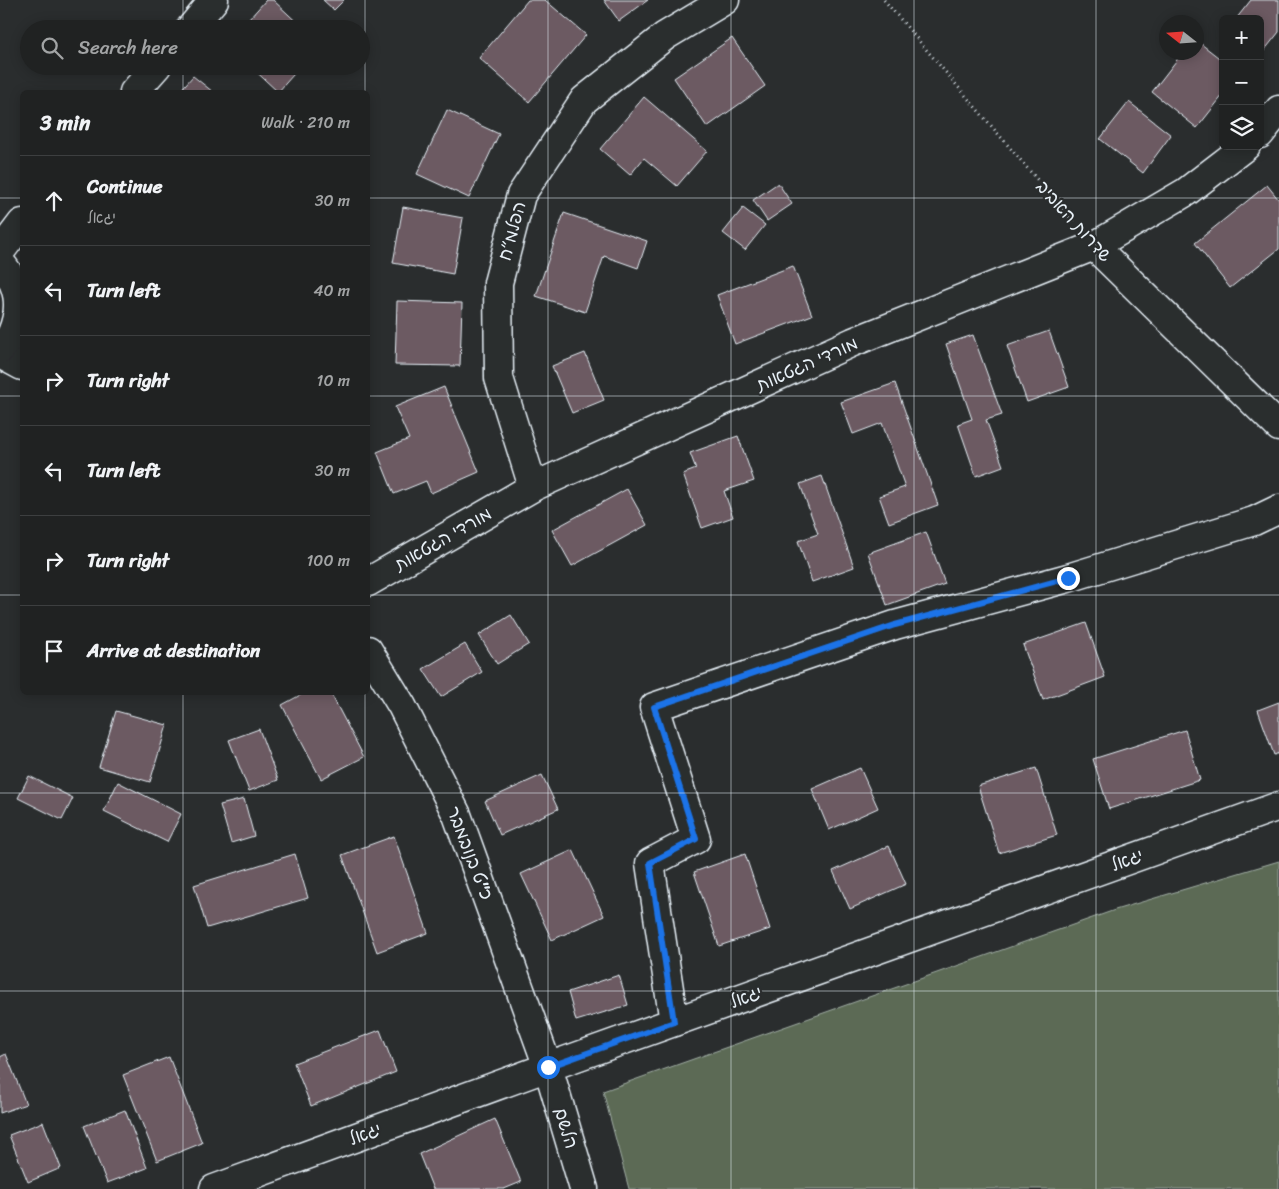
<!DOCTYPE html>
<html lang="en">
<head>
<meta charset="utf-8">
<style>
	:root { --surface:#202222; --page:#2d2f2f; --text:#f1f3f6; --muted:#a2a4a5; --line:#3d3f40 }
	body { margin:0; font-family:Sriracha,"Playpen Sans Hebrew",sans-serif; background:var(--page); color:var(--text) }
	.controls { position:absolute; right:15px; top:15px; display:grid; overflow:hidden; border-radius:8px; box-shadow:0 2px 12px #0003 }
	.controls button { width:45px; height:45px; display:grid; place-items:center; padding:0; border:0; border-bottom:1px solid var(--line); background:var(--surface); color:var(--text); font:25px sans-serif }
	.compass { position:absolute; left:1159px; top:15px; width:45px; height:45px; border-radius:50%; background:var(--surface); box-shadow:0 2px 12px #0003; rotate:287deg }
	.stop { position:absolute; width:15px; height:15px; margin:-11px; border:4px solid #1a73e8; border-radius:50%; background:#fff }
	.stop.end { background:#1a73e8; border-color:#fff; box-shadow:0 1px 5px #0008 }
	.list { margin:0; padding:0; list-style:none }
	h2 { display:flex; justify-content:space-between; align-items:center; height:65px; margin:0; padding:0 20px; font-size:21px }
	h2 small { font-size:16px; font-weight:400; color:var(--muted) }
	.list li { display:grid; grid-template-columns:32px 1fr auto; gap:15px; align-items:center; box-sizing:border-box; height:90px; padding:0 20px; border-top:1px solid var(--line) }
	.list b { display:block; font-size:19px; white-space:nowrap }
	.list p { margin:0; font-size:16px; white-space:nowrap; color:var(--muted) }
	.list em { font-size:16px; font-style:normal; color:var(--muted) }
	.icon { flex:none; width:28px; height:28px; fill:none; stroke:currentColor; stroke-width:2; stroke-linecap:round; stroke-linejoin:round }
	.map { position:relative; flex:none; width:1279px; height:1189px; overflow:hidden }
	.search { position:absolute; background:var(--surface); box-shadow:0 2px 12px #0003; left:20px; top:20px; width:350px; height:55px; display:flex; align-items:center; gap:12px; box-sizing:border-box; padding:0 18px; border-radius:28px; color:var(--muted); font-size:19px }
	.panel { position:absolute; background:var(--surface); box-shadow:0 2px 12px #0003; left:20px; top:90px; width:350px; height:605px; border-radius:8px }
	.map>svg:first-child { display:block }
	.green { fill:#5b6b54; stroke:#a2aea6 }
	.building { fill:#6c5a62; stroke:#e8f1f8 }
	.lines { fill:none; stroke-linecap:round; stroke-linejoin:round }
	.street-casing { stroke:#e8f1f8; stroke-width:31 }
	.secondary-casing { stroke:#e8f1f8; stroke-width:31 }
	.path { stroke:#e8f1f8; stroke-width:3; stroke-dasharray:1 4; stroke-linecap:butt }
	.street { stroke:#2a2d2e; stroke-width:28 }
	.secondary { stroke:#2a2d2e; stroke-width:28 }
	.route { stroke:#1a73e8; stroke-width:6 }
	.grid { fill:none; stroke:#e8f1f8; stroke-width:1; stroke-opacity:0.55 }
	.labels { text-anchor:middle; stroke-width:4.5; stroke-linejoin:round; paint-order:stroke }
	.street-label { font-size:18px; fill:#e8f1f8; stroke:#2a2d2e }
</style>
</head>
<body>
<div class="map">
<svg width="1279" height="1189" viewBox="0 0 1279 1189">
	<rect width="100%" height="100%" fill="#2a2d2e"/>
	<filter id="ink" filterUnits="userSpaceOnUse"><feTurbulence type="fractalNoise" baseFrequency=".02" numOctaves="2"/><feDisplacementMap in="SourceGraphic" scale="10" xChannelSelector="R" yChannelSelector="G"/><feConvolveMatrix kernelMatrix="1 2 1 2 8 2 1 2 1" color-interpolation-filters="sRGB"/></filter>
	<g filter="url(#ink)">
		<path class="green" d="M 1279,861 L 1279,1189 L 629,1189 L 603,1091 L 1115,910 Z"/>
		<path class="building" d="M 266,0 L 273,0 L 304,29 L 240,29 Z
			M 323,0 L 344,0 L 334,10 Z
			M 528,0 L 545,0 L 586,35 L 529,102 L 479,58 Z
			M 604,0 L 648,0 L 619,21 Z
			M 1251,0 L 1279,0 L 1279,32 L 1260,56 L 1260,19 L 1236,19 Z
			M 732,38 L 765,86 L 707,127 L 674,78 Z
			M 1196,40 L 1223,61 L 1223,95 L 1197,128 L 1152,92 L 1183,52 L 1196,52 Z
			M 250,66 L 301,66 L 278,92 Z
			M 193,76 L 213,92 L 179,92 Z
			M 644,97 L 707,151 L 677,186 L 644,158 L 630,175 L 600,149 Z
			M 1129,102 L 1171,135 L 1143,173 L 1100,139 Z
			M 447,110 L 499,134 L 469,198 L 417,174 Z
			M 778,183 L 792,204 L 767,221 L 753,200 Z
			M 1267,185 L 1279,200 L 1279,249 L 1230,288 L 1195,243 Z
			M 403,207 L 463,218 L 453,274 L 393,263 Z
			M 743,208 L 765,225 L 745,250 L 723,233 Z
			M 564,213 L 647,241 L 638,268 L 604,256 L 585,312 L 536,296 Z
			M 793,266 L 812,315 L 735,344 L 717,295 Z
			M 397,301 L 462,303 L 460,366 L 395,365 Z
			M 1049,331 L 1069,387 L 1027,402 L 1007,346 Z
			M 973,335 L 1002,415 L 986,420 L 1003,466 L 976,476 L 958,424 L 972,419 L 946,344 Z
			M 585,353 L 604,400 L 572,413 L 552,366 Z
			M 895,383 L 938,505 L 889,523 L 879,496 L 905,487 L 882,423 L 853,434 L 841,402 Z
			M 444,387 L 479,472 L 431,493 L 426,481 L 394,494 L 377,452 L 409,439 L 395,407 Z
			M 738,436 L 754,481 L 724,491 L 733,517 L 702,528 L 683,474 L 696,469 L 690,453 Z
			M 822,476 L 854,567 L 812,582 L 798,541 L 818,534 L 800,484 Z
			M 627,489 L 647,525 L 572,566 L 552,530 Z
			M 926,532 L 945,584 L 887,605 L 868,553 Z
			M 511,615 L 529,644 L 497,664 L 479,635 Z
			M 1086,623 L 1105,677 L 1043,700 L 1023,645 Z
			M 465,644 L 482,672 L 441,697 L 423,669 Z
			M 306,692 L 330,692 L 364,757 L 321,779 L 282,705 Z
			M 1279,702 L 1279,753 L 1274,755 L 1258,710 Z
			M 116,711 L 167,725 L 150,782 L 99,767 Z
			M 259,729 L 278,780 L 249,791 L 229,740 Z
			M 1185,730 L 1200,780 L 1109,809 L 1093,759 Z
			M 860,768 L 878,808 L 829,830 L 812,789 Z
			M 1036,768 L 1057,835 L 999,853 L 978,786 Z
			M 542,775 L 558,809 L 500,835 L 485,801 Z
			M 29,776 L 73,798 L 62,820 L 18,798 Z
			M 118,782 L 181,814 L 167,842 L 104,811 Z
			M 244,799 L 254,836 L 231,843 L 220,805 Z
			M 394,836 L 428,933 L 377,952 L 342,855 Z
			M 889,846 L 906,884 L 850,909 L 833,871 Z
			M 573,850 L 604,916 L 552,940 L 521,874 Z
			M 295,854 L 308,898 L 207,928 L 194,885 Z
			M 745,854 L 770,929 L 719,946 L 694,872 Z
			M 619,975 L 628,1005 L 576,1021 L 568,992 Z
			M 380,1030 L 396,1072 L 311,1106 L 294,1063 Z
			M 6,1054 L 26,1104 L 0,1113 L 0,1057 Z
			M 169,1057 L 202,1143 L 157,1161 L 123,1075 Z
			M 125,1110 L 147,1168 L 107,1183 L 84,1126 Z
			M 495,1119 L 521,1182 L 504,1189 L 433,1189 L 419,1154 Z
			M 43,1122 L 61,1168 L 28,1182 L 9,1135 Z"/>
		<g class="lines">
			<g class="street-casing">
				<path id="street" d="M 1260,134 L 1279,110
					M 1094,246 L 1279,427
					M 0,354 L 22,366
					M 533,487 L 499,378 L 498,283 L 521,195 L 584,100 L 665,36 L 725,0
					M 368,582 L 533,487 L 853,342 L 1094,246 L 1186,192 L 1246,146
					M 368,650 L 402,706 L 457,815 L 548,1067 L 584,1189
					M 674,1022 L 650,863 L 696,839 L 654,707 L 895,625 L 1068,578 L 1254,521 L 1279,509
					M 214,1189 L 548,1067 L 1279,806"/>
			</g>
			<g class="secondary-casing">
				<path id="secondary" d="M 190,29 L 214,0
					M 134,92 L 157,66
					M 0,252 L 22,223
					M 0,262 C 19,284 23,306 12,333 C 9,339 4,345 0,350"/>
			</g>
			<path class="path" d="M 884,0 L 1075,224"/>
			<use href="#street" class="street"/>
			<use href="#secondary" class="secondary"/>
		</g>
	</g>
	<g class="lines" filter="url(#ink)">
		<path class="route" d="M 548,1067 L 674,1022 L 650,863 L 696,839 L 654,707 L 895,625 L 1068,578"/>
	</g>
	<path class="grid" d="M 183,0 L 183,29M 365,0 L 365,92M 548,0 L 548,1189M 731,0 L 731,1189M 914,0 L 914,1189M 1096,0 L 1096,1189M 183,66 L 183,92M 0,198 L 22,198M 368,198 L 1279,198M 0,396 L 22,396M 368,396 L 1279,396M 0,595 L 22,595M 368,595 L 1279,595M 183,692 L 183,1189M 365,692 L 365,1189M 0,793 L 1279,793M 0,991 L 1279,991"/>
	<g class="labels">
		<g class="street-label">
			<text transform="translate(1074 221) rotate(48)" y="6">שדרות האביב</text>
			<text transform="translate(512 231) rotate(-75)" y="6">הפלמ״ח</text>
			<text transform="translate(807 364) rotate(-24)" y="6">מורדי הגטאות</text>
			<text transform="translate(443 539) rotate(-30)" y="6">מורדי הגטאות</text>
			<text transform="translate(470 853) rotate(69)" y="6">כ"ט בנובמבר</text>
			<text transform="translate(1127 860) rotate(-20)" y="6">יגאל</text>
			<text transform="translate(746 997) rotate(-20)" y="6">יגאל</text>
			<text transform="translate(566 1128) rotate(73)" y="6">הלשם</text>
			<text transform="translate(365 1134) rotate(-20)" y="6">יגאל</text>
		</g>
	</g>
</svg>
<div class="controls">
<button>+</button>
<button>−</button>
<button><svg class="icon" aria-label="layers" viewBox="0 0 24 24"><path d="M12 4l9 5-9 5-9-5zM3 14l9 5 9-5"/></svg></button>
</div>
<svg class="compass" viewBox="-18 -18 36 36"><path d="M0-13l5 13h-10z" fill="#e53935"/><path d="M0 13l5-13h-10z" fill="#a2a4a5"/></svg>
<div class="stop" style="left:548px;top:1067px"></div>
<div class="stop end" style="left:1068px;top:578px"></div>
<div class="search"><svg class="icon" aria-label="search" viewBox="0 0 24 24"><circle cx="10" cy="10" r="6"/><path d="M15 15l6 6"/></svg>Search here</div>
<section class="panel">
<h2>3 min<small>Walk · 210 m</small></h2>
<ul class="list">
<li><svg class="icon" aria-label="ahead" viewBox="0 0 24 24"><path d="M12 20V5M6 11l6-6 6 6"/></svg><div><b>Continue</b><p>יגאל</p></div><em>30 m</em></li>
<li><svg class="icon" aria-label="left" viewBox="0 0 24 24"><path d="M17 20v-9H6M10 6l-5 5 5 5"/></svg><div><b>Turn left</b></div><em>40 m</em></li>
<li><svg class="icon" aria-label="right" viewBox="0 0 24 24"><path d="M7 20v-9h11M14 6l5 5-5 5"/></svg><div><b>Turn right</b></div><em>10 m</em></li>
<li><svg class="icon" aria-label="left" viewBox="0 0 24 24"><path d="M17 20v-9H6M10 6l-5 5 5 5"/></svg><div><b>Turn left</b></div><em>30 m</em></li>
<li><svg class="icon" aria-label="right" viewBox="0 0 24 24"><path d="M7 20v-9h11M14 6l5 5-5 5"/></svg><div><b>Turn right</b></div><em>100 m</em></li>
<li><svg class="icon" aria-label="arrive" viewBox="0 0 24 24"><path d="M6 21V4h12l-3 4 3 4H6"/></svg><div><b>Arrive at destination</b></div></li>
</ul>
</section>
</div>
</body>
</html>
